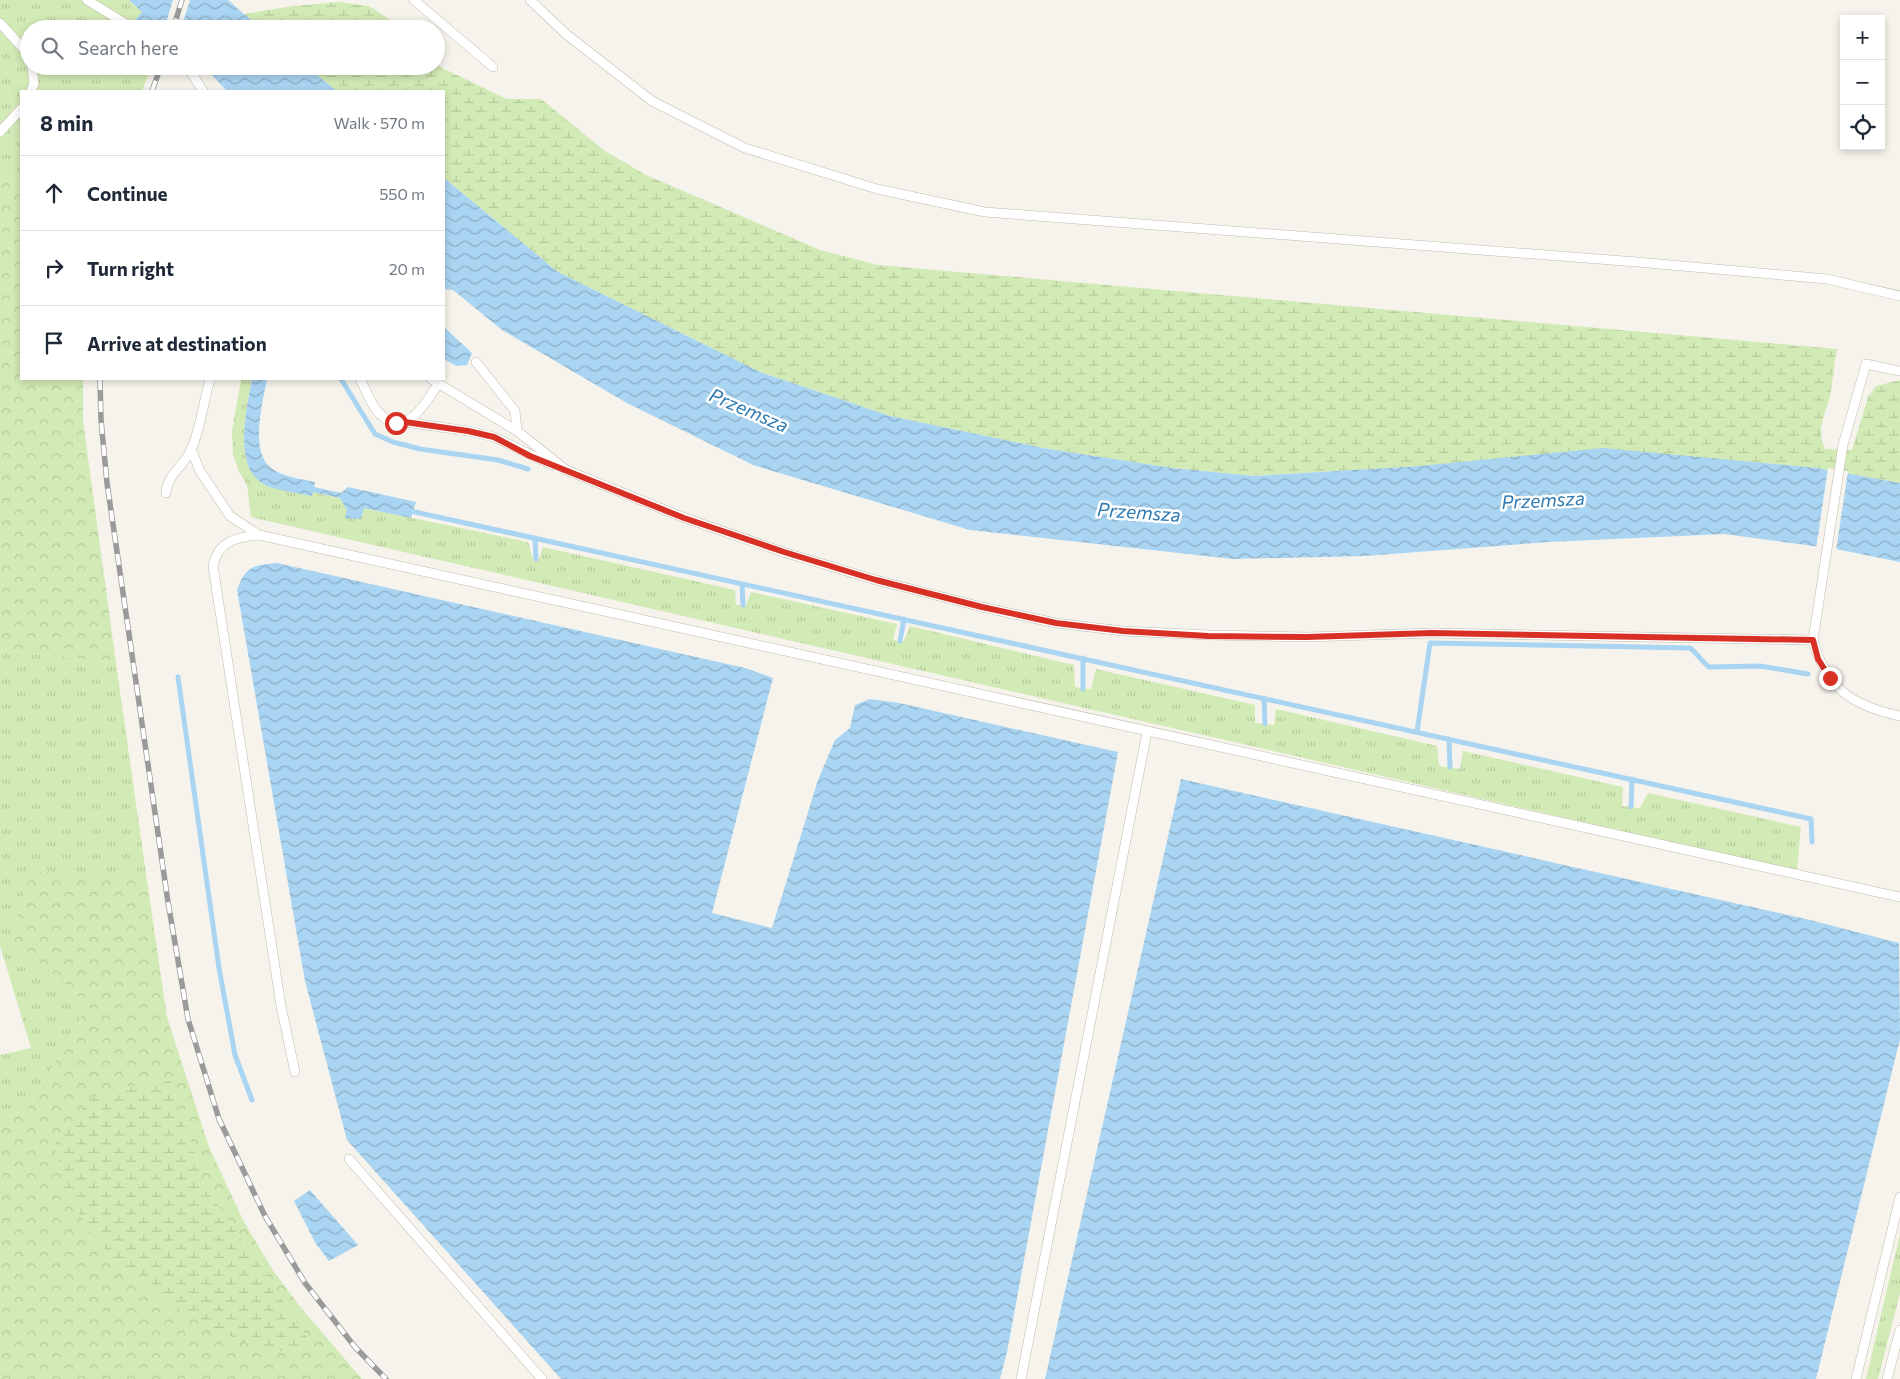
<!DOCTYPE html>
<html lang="en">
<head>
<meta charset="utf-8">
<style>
	:root { --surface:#fff; --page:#f2f2f3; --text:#1f2937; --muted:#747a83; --line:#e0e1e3 }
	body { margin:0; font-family:Commissioner,sans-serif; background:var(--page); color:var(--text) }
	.controls { position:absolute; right:15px; top:15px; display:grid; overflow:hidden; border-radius:0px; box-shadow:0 2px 8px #0003 }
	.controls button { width:45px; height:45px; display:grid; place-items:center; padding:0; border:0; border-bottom:1px solid var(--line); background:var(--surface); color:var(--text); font:25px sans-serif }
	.stop { position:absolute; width:15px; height:15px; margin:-11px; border:4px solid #d93025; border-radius:50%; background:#fff }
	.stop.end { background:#d93025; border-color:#fff; box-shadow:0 1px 5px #0008 }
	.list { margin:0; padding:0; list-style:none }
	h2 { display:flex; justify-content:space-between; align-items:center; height:65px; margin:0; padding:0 20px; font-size:21px }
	h2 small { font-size:16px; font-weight:400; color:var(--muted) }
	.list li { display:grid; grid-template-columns:32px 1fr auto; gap:15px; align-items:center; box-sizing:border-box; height:75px; padding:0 20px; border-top:1px solid var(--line) }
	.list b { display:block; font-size:19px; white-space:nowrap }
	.list em { font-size:16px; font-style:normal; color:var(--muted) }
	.icon { flex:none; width:28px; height:28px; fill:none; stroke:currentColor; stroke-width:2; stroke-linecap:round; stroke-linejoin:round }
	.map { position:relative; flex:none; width:1900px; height:1379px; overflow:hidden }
	.search { position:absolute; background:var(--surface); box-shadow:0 2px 8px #0003; left:20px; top:20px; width:425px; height:55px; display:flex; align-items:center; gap:12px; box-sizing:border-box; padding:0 18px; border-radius:28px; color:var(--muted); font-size:19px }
	.panel { position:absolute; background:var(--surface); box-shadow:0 2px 8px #0003; left:20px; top:90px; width:425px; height:290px; border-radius:0px }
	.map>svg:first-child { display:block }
	.grass { fill:url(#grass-tufts) }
	.forest { fill:url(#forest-crowns); fill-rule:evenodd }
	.wetland { fill:url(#wetland-marsh) }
	.water { fill:url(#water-waves) }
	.pier { fill:#f6f3ec }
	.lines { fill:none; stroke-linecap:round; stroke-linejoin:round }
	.stream { stroke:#a9d4f2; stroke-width:5 }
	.lane-casing { stroke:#c2bbae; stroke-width:10 }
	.lane { stroke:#fff; stroke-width:9 }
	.rail-casing { stroke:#9a9a9a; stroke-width:5.5 }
	.rail { stroke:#fff; stroke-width:4; stroke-dasharray:11; stroke-linecap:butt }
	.route { stroke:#d93025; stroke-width:6 }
	.labels { text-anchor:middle; stroke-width:5; stroke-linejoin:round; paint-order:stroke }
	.water-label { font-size:19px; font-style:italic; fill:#2e7ab2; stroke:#fff }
</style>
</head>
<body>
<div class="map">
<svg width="1900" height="1379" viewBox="0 0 1900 1379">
	<defs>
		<pattern id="grass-tufts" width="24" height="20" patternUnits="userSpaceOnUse" patternTransform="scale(1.25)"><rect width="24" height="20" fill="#d2eab5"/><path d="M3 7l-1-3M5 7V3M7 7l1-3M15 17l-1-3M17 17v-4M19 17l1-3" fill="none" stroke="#b6ca9c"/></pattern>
		<pattern id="forest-crowns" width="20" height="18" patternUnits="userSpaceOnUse" patternTransform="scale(1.25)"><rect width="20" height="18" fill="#d2eab5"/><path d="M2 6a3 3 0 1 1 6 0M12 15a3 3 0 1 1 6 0" fill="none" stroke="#b6ca9c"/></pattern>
		<pattern id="wetland-marsh" width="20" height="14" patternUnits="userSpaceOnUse" patternTransform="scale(1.25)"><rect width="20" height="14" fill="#d2eab5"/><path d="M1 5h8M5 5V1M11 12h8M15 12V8" fill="none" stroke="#b6ca9c"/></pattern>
		<pattern id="water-waves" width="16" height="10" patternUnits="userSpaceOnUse" patternTransform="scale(1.25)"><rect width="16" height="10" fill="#a9d4f2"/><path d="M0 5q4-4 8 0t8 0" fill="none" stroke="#8caec5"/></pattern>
	</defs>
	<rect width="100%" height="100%" fill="#f6f3ec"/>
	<path class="grass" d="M 0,0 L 129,0 L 163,29 L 29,29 L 29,66 L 152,66 L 142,91 L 21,91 L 21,183 L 5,179 L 0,173 Z
		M 241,379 L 252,379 C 247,408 231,469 267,485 C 280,491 298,493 312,496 L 313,492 L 340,498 L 347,510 L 346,518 L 364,508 L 528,542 L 533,560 L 539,559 L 543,547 L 735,590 L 736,605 L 746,605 L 751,592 L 897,624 L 893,640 L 904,641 L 910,626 L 1074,665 L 1075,687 L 1091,689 L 1096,669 L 1255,705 L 1255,723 L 1274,725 L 1276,709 L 1437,746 L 1439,766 L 1460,769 L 1463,751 L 1623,787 L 1622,806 L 1640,808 L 1648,793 L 1801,827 L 1797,871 L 251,517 L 247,485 L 239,472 L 233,454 L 232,431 Z
		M 0,650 L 116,663 L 147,881 L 31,871 L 11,939 L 89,1004 L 27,1110 L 0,1118 L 0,1055 L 31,1048 L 0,946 Z
		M 1900,1234 L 1900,1293 L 1878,1379 L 1866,1379 Z"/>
	<path class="forest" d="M 0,173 L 5,179 L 21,183 L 21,379 L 83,379 L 83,421 L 116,663 L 0,650 Z
		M 31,871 L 147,881 L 167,1017 L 209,1147 L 244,1222 L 274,1272 L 302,1309 L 362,1379 L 0,1379 L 0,1118 L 27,1110 L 89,1004 L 11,939 ZM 171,1081 L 204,1184 L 313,1346 L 89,1099 Z"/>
	<path class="wetland" d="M 339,2 L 369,6 L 404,29 L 261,29 L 244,14 L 293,6 Z
		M 436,65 L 507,99 L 541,99 L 605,151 L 646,175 L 820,250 L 878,265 L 1837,349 C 1834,364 1833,380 1830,396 C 1825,414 1816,430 1825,449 L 1852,450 L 1868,397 L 1876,386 L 1900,380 L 1900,483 L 1817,468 L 1722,460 L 1420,466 L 1254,476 L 1172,468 L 1043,448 L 890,416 L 760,372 L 558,272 L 444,178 L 444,91 L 337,91 L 306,66 Z
		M 171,1081 L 204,1184 L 313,1346 L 269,1353 L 199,1322 L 125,1274 L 85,1224 L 65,1187 L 54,1145 L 89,1099 L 123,1087 Z"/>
	<path class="water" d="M 129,0 L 228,0 L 261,29 L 128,29 L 142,12 Z
		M 181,66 L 306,66 L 337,91 L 227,91 L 205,68 L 192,83 Z
		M 444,178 L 558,272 L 760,372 L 890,416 L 1043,448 L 1172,468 L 1254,476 L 1420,466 L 1603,448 L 1817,468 L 1900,483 L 1900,562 L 1836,549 L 1724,534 L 1548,542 L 1365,556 L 1233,559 L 970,530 L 753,465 L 627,403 L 502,330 L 453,290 L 444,289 Z
		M 444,327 L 472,353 L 467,365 L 456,366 L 444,359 Z
		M 252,379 L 267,379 C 263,402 249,451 271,468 C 282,477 302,479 315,482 L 314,487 L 341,493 L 348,487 L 416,502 L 411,518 L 364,508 L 361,519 L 345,518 L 347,510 L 340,498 L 313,492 L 312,496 C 298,493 280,491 267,486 C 231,470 247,408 252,379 Z
		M 277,563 L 745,668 L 773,678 L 712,913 L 772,928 L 818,780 L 835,740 L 850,728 L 855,705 L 870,699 L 899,703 L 1118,752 L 1007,1352 L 1000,1379 L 561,1379 L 347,1140 L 305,981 L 237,590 C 245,567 253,565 277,563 Z
		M 1181,779 L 1810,920 L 1899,943 L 1900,1039 L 1816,1379 L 1045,1379 Z
		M 310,1190 L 358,1245 L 329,1261 L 316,1244 L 294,1201 Z"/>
	<path class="pier" d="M 173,0 L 190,0 L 181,29 L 164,29 Z
		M 1828,468 L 1848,471 L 1836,551 L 1816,549 Z"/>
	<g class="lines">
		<path class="stream" d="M 341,379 L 375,434 L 393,442 L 420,449 L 498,460 L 528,469
			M 406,510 L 1811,819 L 1812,842
			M 535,538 L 536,559
			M 742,584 L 743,605
			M 900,641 L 904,619
			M 1083,658 L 1083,689
			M 178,677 L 219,968 L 235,1055 L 252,1100
			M 1264,698 L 1265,724
			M 1417,732 L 1430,643 L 1690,648 C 1698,654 1701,661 1709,667 L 1760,666 L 1808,674
			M 1449,739 L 1450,767
			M 1631,807 L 1632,779"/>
		<g class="lane-casing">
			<path id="lane" d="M 87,0 L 134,29
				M 414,0 L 493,67
				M 530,0 L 566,34 L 652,101 L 745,148 L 877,189 L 985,212 L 1637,262 L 1827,279 L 1900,296
				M 0,23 L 29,55
				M 187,66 L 203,91
				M 31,91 L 34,84 L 32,66
				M 0,132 L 21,109
				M 476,362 L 515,411 L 517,431
				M 1900,371 L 1866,364 L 1843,445 L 1813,640 C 1826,689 1853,706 1900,716
				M 360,379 C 366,390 372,408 382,416 C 407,438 427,401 438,384
				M 431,379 L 517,431 L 566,470 L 685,518 L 783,552 L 876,580 L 982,607 L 1056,623 L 1123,631 L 1209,635 L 1307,637 L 1431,633 L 1813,640
				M 405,422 L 468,431 L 494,437 L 552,465
				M 191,449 L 200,471 L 230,516 L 259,535 L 1900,897
				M 166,493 C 167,475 184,466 191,450 C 200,431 204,400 210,379
				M 259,535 C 237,537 218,541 213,566 L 281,1006 L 295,1072
				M 349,1159 L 542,1379
				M 1021,1379 L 1147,732
				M 1856,1379 L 1900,1197
				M 1887,1379 L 1900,1330"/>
		</g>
		<use href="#lane" class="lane"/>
		<g class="rail-casing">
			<path id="rail" d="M 173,29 L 182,0
				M 152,91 L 161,66
				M 100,379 L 101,420 L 107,483 L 168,902 L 188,1019 L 219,1119 L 265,1216 L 305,1283 L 355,1347 L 386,1379"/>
		</g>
		<use href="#rail" class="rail"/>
	</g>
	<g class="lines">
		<path class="route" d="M 396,423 L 405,422 L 468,431 L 494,437 L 530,456 L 684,518 L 784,552 L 876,580 L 982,607 L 1056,623 L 1123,631 L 1208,636 L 1307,637 L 1432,633 L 1813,640 L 1818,659 L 1830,678"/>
	</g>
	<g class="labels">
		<g class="water-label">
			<text transform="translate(749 410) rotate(23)" y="7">Przemsza</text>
			<text transform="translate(1543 500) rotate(-3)" y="7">Przemsza</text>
			<text transform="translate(1139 512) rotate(4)" y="7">Przemsza</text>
		</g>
	</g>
</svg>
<div class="controls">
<button>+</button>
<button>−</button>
<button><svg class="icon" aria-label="locate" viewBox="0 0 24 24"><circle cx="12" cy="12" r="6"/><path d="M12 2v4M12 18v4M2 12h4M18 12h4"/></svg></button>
</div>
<div class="stop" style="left:396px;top:423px"></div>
<div class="stop end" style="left:1830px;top:678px"></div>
<div class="search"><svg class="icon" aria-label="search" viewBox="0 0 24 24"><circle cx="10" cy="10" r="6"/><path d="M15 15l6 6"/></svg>Search here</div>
<section class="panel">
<h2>8 min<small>Walk · 570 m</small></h2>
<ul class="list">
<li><svg class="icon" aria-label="ahead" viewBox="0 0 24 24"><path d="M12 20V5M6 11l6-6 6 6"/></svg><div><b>Continue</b></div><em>550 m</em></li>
<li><svg class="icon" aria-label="right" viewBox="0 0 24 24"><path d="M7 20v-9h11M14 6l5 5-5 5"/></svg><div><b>Turn right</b></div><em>20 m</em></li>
<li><svg class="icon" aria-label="arrive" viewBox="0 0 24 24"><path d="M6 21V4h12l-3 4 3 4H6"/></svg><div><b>Arrive at destination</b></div></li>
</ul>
</section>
</div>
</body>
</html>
